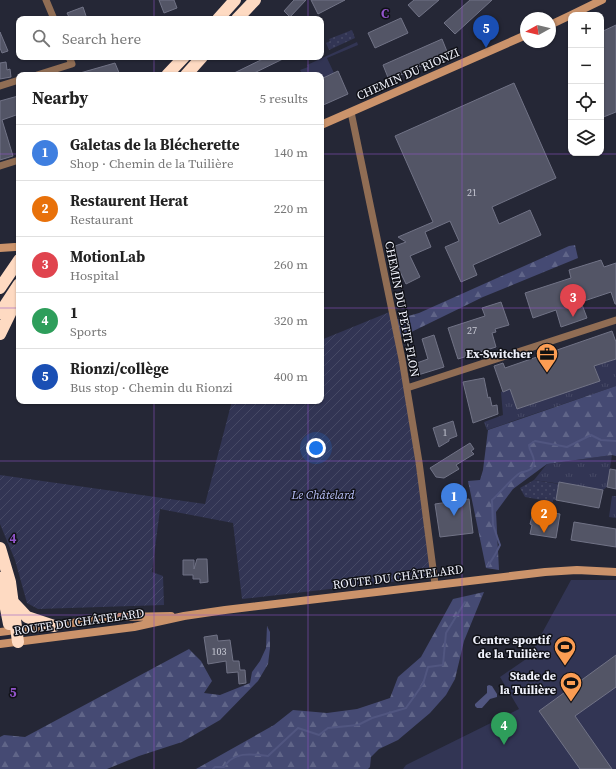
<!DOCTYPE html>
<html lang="en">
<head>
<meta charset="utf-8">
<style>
	:root { --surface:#fff; --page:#f2f2f2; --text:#222; --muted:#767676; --line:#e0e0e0; --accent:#7c3aed }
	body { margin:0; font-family:"Source Serif 4",serif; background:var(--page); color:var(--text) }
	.controls { position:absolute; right:12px; top:12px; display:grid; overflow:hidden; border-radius:8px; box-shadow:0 1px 3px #0004 }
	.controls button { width:36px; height:36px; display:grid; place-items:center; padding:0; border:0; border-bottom:1px solid var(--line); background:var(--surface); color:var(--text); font:20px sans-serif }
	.compass { position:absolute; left:520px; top:12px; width:36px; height:36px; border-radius:50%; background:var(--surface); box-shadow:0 1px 3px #0004; rotate:262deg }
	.you { position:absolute; left:316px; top:448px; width:14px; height:14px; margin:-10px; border:3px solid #fff; border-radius:50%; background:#1a73e8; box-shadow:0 0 0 6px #1a73e833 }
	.badge { display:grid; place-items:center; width:26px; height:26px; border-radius:50%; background:var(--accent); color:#fff; font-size:13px; font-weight:700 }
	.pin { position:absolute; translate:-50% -33px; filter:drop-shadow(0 1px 2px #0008) }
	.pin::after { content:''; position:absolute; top:21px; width:14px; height:12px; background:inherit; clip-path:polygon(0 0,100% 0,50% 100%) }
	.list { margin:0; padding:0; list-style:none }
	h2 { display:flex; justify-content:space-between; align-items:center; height:52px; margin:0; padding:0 16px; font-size:17px }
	h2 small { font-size:13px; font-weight:400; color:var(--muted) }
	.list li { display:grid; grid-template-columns:26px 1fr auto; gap:12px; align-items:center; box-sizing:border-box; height:56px; padding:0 16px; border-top:1px solid var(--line) }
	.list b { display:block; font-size:15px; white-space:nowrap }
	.list p { margin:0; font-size:13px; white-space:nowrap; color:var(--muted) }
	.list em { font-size:13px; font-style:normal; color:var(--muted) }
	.icon { flex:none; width:22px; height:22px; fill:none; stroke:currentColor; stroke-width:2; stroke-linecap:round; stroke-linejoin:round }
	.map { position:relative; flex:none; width:616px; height:769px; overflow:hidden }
	.search { position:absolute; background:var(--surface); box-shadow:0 1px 3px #0004; left:16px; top:16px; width:308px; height:44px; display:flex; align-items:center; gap:10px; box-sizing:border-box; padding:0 14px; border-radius:8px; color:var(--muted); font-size:15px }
	.panel { position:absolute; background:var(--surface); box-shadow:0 1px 3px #0004; left:16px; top:72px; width:308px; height:332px; border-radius:8px }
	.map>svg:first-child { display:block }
	.grass { fill:url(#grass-tufts) }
	.forest { fill:url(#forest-firs) }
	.park { fill:url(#park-dots) }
	.garden { fill:url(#garden-furrows) }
	.pitch { fill:#323554 }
	.water { fill:#515680 }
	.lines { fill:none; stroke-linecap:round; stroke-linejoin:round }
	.stream { stroke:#515680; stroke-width:2 }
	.building { fill:#535566; stroke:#717386 }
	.lane { stroke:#906d54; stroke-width:3.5 }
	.street { stroke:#906d54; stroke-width:7 }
	.secondary { stroke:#cb936b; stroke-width:8 }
	.highway { stroke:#fedac2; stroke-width:12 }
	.grid { fill:none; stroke:#9254cb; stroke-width:1; stroke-opacity:0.55 }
	.labels { text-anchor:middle; stroke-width:3; stroke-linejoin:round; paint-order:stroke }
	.number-label { font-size:10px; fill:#c9cbd6 }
	.street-label { font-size:12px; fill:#f0f2fc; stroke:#101117 }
	.poi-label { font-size:12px; font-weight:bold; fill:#f0f2fc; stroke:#101117; text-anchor:end }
	.park-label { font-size:12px; font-style:italic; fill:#bac1f9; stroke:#101117 }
	.grid-label { font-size:13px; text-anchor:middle; font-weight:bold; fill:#9254cb; stroke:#101117; stroke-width:3; stroke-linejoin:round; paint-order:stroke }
</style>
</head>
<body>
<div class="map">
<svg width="616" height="769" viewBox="0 0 616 769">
	<defs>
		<pattern id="grass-tufts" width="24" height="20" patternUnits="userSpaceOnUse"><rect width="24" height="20" fill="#323554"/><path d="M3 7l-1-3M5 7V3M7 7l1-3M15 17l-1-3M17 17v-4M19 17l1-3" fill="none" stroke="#464965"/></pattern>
		<pattern id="forest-firs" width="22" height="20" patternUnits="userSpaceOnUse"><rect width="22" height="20" fill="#454a73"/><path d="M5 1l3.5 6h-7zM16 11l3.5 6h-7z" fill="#606588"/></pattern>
		<pattern id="park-dots" width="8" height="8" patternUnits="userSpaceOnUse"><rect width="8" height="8" fill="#323554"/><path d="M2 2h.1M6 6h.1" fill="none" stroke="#464965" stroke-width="1.8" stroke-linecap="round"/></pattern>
		<pattern id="garden-furrows" width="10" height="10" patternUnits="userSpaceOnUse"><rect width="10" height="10" fill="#323554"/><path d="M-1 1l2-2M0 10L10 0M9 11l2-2" fill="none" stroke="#464965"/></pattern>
	</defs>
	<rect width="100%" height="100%" fill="#252736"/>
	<path class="grass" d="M 616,359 L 616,386 L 487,430 L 484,422 L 503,415 L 501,392 L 510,389 L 517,409 L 599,381 L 595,366 Z
		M 612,455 L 607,487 L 603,490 L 534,480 L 547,464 Z
		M 612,496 L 616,496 L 616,518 L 609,517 Z"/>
	<path class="forest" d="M 575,245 L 578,258 L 483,297 L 397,339 L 394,320 L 419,313 L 569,246 Z
		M 616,386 L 616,456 L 612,455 L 547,464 L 513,489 L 496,512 L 499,570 L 486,568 L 468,481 L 480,480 L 483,470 L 488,430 Z
		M 484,592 L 464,641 L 455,679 L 446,695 L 430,713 L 398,740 L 379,749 L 371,757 L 370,767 L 368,769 L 196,769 L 274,725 L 293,710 L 327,713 L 357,709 L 390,698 L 398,677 L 421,657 L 453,599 Z
		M 267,626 L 270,632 L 270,648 L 268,664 L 258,681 L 220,720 L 182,742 L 139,756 L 107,769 L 0,769 L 0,737 L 4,735 L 25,737 L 189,649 L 201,661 L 212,681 L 204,693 L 220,695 L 250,683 L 252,672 L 260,661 L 266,648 Z"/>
	<path class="park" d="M 352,30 L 355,38 L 329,50 L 326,43 L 330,41 L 329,39 Z
		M 534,480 L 559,484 L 556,500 L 553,500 L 553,502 L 525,497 L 520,488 Z"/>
	<path class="garden" d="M 392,311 L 434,577 L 242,599 L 233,523 L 160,509 L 152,572 L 163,576 L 164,605 L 38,609 L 27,603 L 15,560 L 0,524 L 0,475 L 205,504 L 232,401 L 321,401 L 321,340 Z"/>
	<path class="pitch" d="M 357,42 L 358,45 L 327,58 L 334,73 L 321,79 L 321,75 L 303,75 L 300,70 L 308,67 L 307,65 Z
		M 571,580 L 616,580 L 616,769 L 403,769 L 406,765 L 519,709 L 500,677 L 529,657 Z"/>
	<path class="water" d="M 489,685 L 492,686 L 497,694 L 497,697 L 490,699 L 482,708 L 477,708 L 475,706 L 475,704 L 487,693 L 487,686 Z"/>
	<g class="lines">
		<path class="stream" d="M 488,566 L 496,553 L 500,545 L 493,525 L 492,500 C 499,494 513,477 520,473 C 526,471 533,471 534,463 C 535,456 529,451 529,445 L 535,441 L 567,447 L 591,435 L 601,440 L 616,441
			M 213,769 L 215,767 L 224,767 C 234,751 252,754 268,756 L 298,728 L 319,735 L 328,728 L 358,725 L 372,718 L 406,708 L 423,684 L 428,667 L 443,665 L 446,633 L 465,602"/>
	</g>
	<path class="building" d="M 159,0 L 174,0 L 177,8 L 164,13 Z
		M 294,0 L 306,0 L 290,17 L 284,11 Z
		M 311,0 L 345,0 L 318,14 Z
		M 414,0 L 439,0 L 419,17 L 408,5 Z
		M 470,0 L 492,0 L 455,34 L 444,23 Z
		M 83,7 L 87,19 L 70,19 L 67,13 Z
		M 401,18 L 408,33 L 375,48 L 368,33 Z
		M 616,25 L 616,112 L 601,118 L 601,32 Z
		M 0,32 L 8,51 L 2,53 L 0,48 Z
		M 442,39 L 448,54 L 389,80 L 383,65 Z
		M 267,57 L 287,57 L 250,75 L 230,75 Z
		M 6,62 L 7,70 L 10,69 L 11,77 L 0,79 L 0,63 Z
		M 115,63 L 120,75 L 80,75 L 80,73 Z
		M 338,71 L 348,94 L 321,106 L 321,79 Z
		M 514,83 L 556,178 L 492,207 L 499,224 L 530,210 L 541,235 L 473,265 L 477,275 L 461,282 L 445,247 L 459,241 L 450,221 L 425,232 L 431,247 L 410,256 L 420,277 L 406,284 L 395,261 L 397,260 L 393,252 L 395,246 L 406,242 L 398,237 L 433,222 L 395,136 Z
		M 18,96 L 19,101 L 19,114 L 2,120 L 13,156 L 0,160 L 0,101 Z
		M 601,260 L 604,267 L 616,263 L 616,304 L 615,304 L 611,292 L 581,302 L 587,318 L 561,327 L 556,310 L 533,318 L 525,293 L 571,278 L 569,270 Z
		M 501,302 L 509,325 L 495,329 L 496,332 L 492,333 L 496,347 L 458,359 L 448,328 L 485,316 L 482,308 Z
		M 612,331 L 616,342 L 616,359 L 594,366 L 600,381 L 517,409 L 510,389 L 503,392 L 494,366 L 503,363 L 505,368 Z
		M 434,335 L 444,367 L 418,375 L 414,364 L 428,359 L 422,339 Z
		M 484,378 L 488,398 L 490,397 L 492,406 L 497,405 L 498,414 L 473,423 L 463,382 Z
		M 453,421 L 457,436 L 449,439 L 449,441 L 439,447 L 433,428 Z
		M 470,443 L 474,449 L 471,451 L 474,454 L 456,465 L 459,469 L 444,478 L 436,477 L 430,468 Z
		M 610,469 L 616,470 L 616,489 L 607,487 Z
		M 559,482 L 603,490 L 599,508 L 556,500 Z
		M 469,499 L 473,533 L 440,537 L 435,504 Z
		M 534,510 L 560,514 L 556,538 L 530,534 L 532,525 L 530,524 Z
		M 574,522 L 616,529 L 616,547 L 571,540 Z
		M 197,559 L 207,559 L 208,582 L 200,583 L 200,579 L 193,579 L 193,575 L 183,575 L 183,560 L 194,560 L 194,569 Z
		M 217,635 L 218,641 L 230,640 L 233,661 L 239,661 L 240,670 L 245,670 L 246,683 L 239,684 L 238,672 L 227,673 L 226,661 L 208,664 L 204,637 Z
		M 616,655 L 616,687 L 575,716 L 612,769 L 580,769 L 539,711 Z"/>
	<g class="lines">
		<path class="lane" d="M 65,75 L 68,75"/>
		<path class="street" d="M 46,0 L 54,19
			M 37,75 L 72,64 L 69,57
			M 0,86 L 19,80
			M 351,112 L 402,359 L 419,462 L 435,584
			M 0,166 L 19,160
			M 407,388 L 616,320"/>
		<path class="secondary" d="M 571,15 L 602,0
			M 550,25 L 571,15
			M 321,125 L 526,35
			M 0,248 L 15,247
			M 0,632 L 120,617 L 171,616
			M 0,644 L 134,627 L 184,616 L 225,610 L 545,572 L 577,570 L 616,572"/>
		<path class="highway" d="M 218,19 L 235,0
			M 237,19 L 255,0
			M 167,75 L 184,57
			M 186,75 L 202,57
			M 0,288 L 19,260
			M 0,313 L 19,284
			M 0,334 L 19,295
			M 0,548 L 10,582 L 18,642
			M 0,578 L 9,624
			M 13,602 L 27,617 L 54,626"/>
	</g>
	<path class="grid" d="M 154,0 L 154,19M 308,0 L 308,19M 462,0 L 462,769M 154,57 L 154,75M 308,57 L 308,75M 0,154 L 19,154M 321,154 L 616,154M 0,308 L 19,308M 321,308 L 616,308M 154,401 L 154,769M 308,401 L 308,769M 0,461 L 616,461M 0,615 L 616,615"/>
	<defs>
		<g id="office-pin" transform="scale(1.15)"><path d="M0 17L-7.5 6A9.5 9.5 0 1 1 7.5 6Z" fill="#fc9d53" stroke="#101117"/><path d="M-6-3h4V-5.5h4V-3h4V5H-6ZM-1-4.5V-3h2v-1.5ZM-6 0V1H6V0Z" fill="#111"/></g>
		<g id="stadium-pin" transform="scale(1.15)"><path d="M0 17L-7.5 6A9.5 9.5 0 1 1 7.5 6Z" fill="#fc9d53" stroke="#101117"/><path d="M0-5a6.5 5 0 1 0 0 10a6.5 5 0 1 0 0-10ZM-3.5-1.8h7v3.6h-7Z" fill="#111"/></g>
	</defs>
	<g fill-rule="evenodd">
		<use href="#office-pin" x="547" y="354"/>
		<use href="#stadium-pin" x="565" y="647"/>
		<use href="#stadium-pin" x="571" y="683"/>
	</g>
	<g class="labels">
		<g class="number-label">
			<text x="472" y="196">21</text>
			<text x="472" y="334">27</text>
			<text x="445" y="436">1</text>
			<text x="219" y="655">103</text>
		</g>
		<g class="street-label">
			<text transform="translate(408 74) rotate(-24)" y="4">CHEMIN DU RIONZI</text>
			<text transform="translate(402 309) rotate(79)" y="4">CHEMIN DU PETIT-FLON</text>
			<text transform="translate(398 577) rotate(-7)" y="4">ROUTE DU CHÂTELARD</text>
			<text transform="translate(79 622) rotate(-8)" y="4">ROUTE DU CHÂTELARD</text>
		</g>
		<g class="poi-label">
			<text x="532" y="358">Ex-Switcher</text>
			<text x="550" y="644">Centre sportif<tspan x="550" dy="14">de la Tuilière</tspan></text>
			<text x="556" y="680">Stade de<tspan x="556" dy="14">la Tuilière</tspan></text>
		</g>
		<g class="park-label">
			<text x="323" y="499">Le Châtelard</text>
		</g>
	</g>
	<g class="grid-label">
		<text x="385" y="18">C</text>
		<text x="13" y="543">4</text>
		<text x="13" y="697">5</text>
	</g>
</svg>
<div class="controls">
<button>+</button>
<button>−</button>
<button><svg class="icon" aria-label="locate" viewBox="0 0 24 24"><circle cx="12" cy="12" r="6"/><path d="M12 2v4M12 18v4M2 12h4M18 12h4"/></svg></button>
<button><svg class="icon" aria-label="layers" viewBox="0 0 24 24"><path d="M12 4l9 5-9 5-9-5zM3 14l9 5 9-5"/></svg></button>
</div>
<svg class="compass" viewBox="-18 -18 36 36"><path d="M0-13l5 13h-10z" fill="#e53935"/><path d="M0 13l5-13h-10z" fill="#767676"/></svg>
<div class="you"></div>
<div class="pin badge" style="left:454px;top:516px;background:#3f7fe0">1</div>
<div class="pin badge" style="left:544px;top:533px;background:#e8710a">2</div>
<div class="pin badge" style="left:573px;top:317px;background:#e0444e">3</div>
<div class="pin badge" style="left:504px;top:745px;background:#2e9e5b">4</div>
<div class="pin badge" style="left:486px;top:48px;background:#1a4fb4">5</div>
<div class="search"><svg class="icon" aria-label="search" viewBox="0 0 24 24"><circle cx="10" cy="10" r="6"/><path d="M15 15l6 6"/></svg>Search here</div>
<section class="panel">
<h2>Nearby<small>5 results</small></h2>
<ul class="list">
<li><span class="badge" style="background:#3f7fe0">1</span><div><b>Galetas de la Blécherette</b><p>Shop · Chemin de la Tuilière</p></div><em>140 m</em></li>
<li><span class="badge" style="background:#e8710a">2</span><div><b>Restaurent Herat</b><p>Restaurant</p></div><em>220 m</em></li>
<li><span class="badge" style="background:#e0444e">3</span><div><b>MotionLab</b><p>Hospital</p></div><em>260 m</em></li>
<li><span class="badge" style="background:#2e9e5b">4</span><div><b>1</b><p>Sports</p></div><em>320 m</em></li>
<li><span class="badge" style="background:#1a4fb4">5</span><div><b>Rionzi/collège</b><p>Bus stop · Chemin du Rionzi</p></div><em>400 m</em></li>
</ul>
</section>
</div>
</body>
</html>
